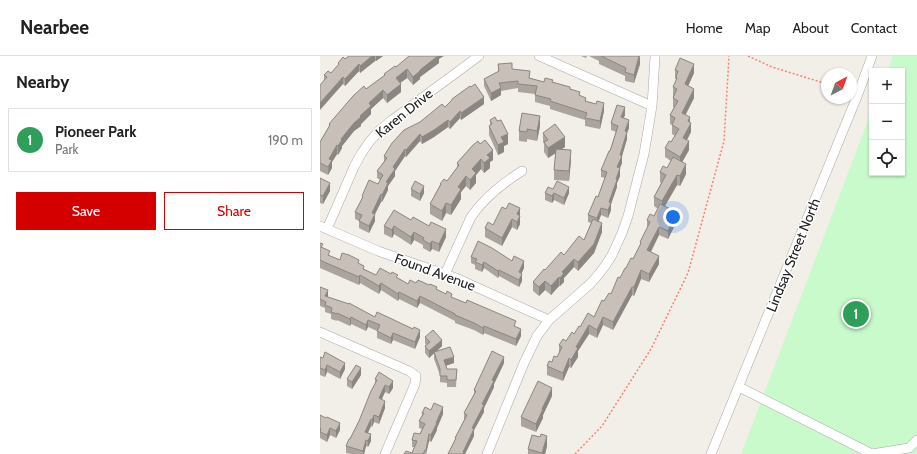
<!DOCTYPE html>
<html lang="en">
<head>
<meta charset="utf-8">
<style>
	:root { --surface:#fff; --page:#f6f6f6; --text:#222; --muted:#767676; --line:#e0e0e0; --accent:#d40000 }
	body { margin:0; font-family:Cabin,sans-serif; background:var(--page); color:var(--text) }
	.controls { position:absolute; right:12px; top:12px; display:grid; overflow:hidden; border-radius:0px; box-shadow:0 1px 3px #0004 }
	.controls button { width:36px; height:36px; display:grid; place-items:center; padding:0; border:0; border-bottom:1px solid var(--line); background:var(--surface); color:var(--text); font:20px sans-serif }
	.compass { position:absolute; left:501px; top:12px; width:36px; height:36px; border-radius:50%; background:var(--surface); box-shadow:0 1px 3px #0004; rotate:41deg }
	.you { position:absolute; left:353px; top:161px; width:14px; height:14px; margin:-10px; border:3px solid #fff; border-radius:50%; background:#1a73e8; box-shadow:0 0 0 6px #1a73e833 }
	.badge { display:grid; place-items:center; width:26px; height:26px; border-radius:50%; background:var(--accent); color:#fff; font-size:13px; font-weight:700 }
	.pin { position:absolute; translate:-50% -50%; border:2px solid #fff; box-shadow:0 1px 4px #0006 }
	.list { margin:0; padding:0; list-style:none }
	h2 { display:flex; justify-content:space-between; align-items:center; height:52px; margin:0; padding:0 16px; font-size:17px }
	h2 small { font-size:13px; font-weight:400; color:var(--muted) }
	.list li { display:grid; grid-template-columns:26px 1fr auto; gap:12px; align-items:center; box-sizing:border-box; height:64px; margin:0 8px 8px; padding:0 8px; border:1px solid var(--line); border-radius:0px }
	.list b { display:block; font-size:15px; white-space:nowrap }
	.list p { margin:0; font-size:13px; white-space:nowrap; color:var(--muted) }
	.list em { font-size:13px; font-style:normal; color:var(--muted) }
	.actions { display:flex; gap:8px; padding:12px 16px }
	.actions a { flex:1; padding:9px 0; border:1px solid var(--accent); border-radius:0px; text-align:center; font-size:14px; color:var(--accent) }
	.actions .main { background:var(--accent); color:#fff }
	.icon { flex:none; width:22px; height:22px; fill:none; stroke:currentColor; stroke-width:2; stroke-linecap:round; stroke-linejoin:round }
	.map { position:relative; flex:none; width:597px; height:398px; overflow:hidden }
	header { display:flex; align-items:center; gap:24px; box-sizing:border-box; height:56px; padding:0 20px; background:var(--surface); border-bottom:1px solid var(--line) }
	header strong { font-size:19px }
	nav { display:flex; gap:22px; margin-inline-start:auto; font-size:14px }
	main { display:flex }
	aside { flex:1; background:var(--surface) }
	.map>svg:first-child { display:block }
	.park { fill:#c8facc }
	.lines { fill:none; stroke-linecap:round; stroke-linejoin:round }
	.minor-casing { stroke:#a9a9a9; stroke-width:10 }
	.path { stroke:#fa8072; stroke-width:1.5; stroke-dasharray:2 2; stroke-linecap:butt }
	.minor { stroke:#fff; stroke-width:9 }
	.wall { fill:#aba49e }
	.shaded-wall { fill:#8b8681 }
	.building { fill:#c7bfb8; stroke:#8b8681 }
	.labels { text-anchor:middle; stroke-width:3; stroke-linejoin:round; paint-order:stroke }
	.street-label { font-size:14px; fill:#222; stroke:#fff }
</style>
</head>
<body>
<header>
<strong>Nearbee</strong>
<nav><a>Home</a><a>Map</a><a>About</a><a>Contact</a></nav>
</header>
<main>
<aside>
<h2>Nearby<small></small></h2>
<ul class="list">
<li><span class="badge" style="background:#2e9e5b">1</span><div><b>Pioneer Park</b><p>Park</p></div><em>190 m</em></li>
</ul>
<div class="actions"><a class="main">Save</a><a>Share</a></div>
</aside>
<div class="map">
<svg width="597" height="398" viewBox="0 0 597 398">
	<rect width="100%" height="100%" fill="#f2efe9"/>
	<path class="park" d="M 573,0 L 597,0 L 597,398 L 421,398 L 552,54 L 552,117 L 582,117 L 582,15 L 567,15 Z"/>
	<g class="lines">
		<g class="minor-casing">
			<path id="minor" d="M 219,0 L 332,50
				M 0,170 L 58,195 L 136,222 L 229,264
				M 7,173 L 34,111 L 41,98 L 50,85 L 60,74 L 72,64 L 159,0
				M 125,218 L 151,161 C 164,142 183,127 202,115
				M 0,276 L 89,315 L 96,320 L 95,328 L 65,398
				M 419,331 L 552,398 L 589,392 L 597,384
				M 167,398 L 204,307 L 217,280 L 229,264 L 270,228 L 278,219 L 285,210 L 292,199 L 302,177 L 308,160 L 324,98 L 332,50 L 335,1
				M 391,398 L 538,38 L 552,0"/>
		</g>
		<path class="path" d="M 428,0 L 452,11 L 507,28
			M 255,398 L 282,370 L 331,293 L 368,217 L 404,85 L 409,0"/>
		<use href="#minor" class="minor"/>
	</g>
	<path class="wall" d="M 29,0 L 63,0 L 56,5 L 55,5 L 40,17 L 39,15 L 25,30 L 23,28 L 4,24 L 4,19 L 11,17 L 18,10 L 18,7 L 25,3 Z
		M 261,0 L 267,0 L 266,2 Z
		M 269,0 L 320,0 L 320,8 L 314,27 L 305,25 L 305,20 L 279,8 L 279,5 Z
		M 119,3 L 119,7 L 100,21 L 100,23 L 93,29 L 87,22 L 80,27 L 81,36 L 67,47 L 63,42 L 51,53 L 51,58 L 41,68 L 41,70 L 34,75 L 22,90 L 22,92 L 18,99 L 17,98 L 12,106 L 12,112 L 8,119 L 0,115 L 0,86 L 9,70 L 9,68 L 46,33 L 64,20 L 64,18 L 76,11 Z
		M 178,8 L 192,13 L 210,22 L 224,26 L 233,26 L 250,33 L 260,40 L 266,45 L 284,55 L 280,73 L 265,70 L 265,64 L 230,53 L 230,50 L 215,46 L 215,38 L 198,36 L 198,32 L 181,35 L 181,39 L 171,45 L 164,30 L 164,23 L 178,16 Z
		M 355,14 L 374,17 L 368,30 L 374,42 L 365,59 L 370,67 L 371,76 L 367,84 L 369,94 L 362,106 L 366,118 L 360,130 L 357,129 L 345,150 L 357,165 L 348,183 L 339,179 L 331,196 L 339,208 L 329,226 L 321,223 L 314,240 L 312,239 L 293,274 L 283,269 L 277,282 L 269,278 L 258,295 L 258,301 L 251,312 L 249,311 L 243,325 L 227,319 L 227,310 L 237,301 L 239,297 L 239,289 L 246,285 L 254,278 L 260,271 L 274,261 L 284,245 L 291,238 L 300,222 L 313,203 L 320,189 L 320,186 L 327,172 L 327,164 L 334,160 L 338,153 L 334,150 L 334,141 L 341,127 L 340,126 L 340,116 L 347,112 L 351,105 L 345,101 L 345,92 L 351,86 L 355,80 L 352,78 L 352,69 L 350,68 L 350,59 L 354,52 L 353,51 L 353,31 L 356,25 L 356,23 L 355,23 Z
		M 132,43 L 164,48 L 141,64 L 140,62 L 130,73 L 128,71 L 114,81 L 102,88 L 100,85 L 86,101 L 85,100 L 75,115 L 75,120 L 68,130 L 68,134 L 62,146 L 61,146 L 55,158 L 55,165 L 49,177 L 39,172 L 39,165 L 35,163 L 35,156 L 42,142 L 42,140 L 58,128 L 60,124 L 57,122 L 57,115 L 64,106 L 64,100 L 100,66 L 125,51 L 132,44 Z
		M 305,59 L 303,62 L 309,72 L 307,77 L 307,83 L 302,100 L 302,107 L 300,112 L 300,120 L 297,127 L 297,131 L 291,148 L 291,154 L 288,162 L 281,159 L 278,166 L 282,176 L 274,197 L 258,215 L 254,211 L 244,222 L 244,226 L 240,230 L 239,230 L 231,239 L 225,234 L 219,240 L 213,235 L 213,226 L 244,199 L 264,184 L 271,167 L 268,166 L 268,159 L 278,141 L 285,122 L 281,121 L 281,114 L 290,95 L 296,76 L 291,74 L 291,67 Z
		M 170,64 L 188,88 L 184,90 L 184,96 L 178,99 L 169,79 L 169,70 L 170,69 Z
		M 220,70 L 217,85 L 207,83 L 207,86 L 199,85 L 199,75 Z
		M 223,77 L 245,91 L 242,93 L 251,104 L 249,125 L 234,124 L 234,114 L 236,97 L 228,102 L 224,96 L 224,88 L 223,86 Z
		M 153,89 L 173,104 L 170,106 L 170,112 L 164,117 L 161,113 L 156,119 L 156,127 L 150,134 L 146,130 L 141,136 L 141,143 L 131,159 L 126,157 L 122,165 L 110,158 L 110,148 L 120,129 L 120,128 L 127,125 L 137,112 L 137,107 Z
		M 0,122 L 10,135 L 3,148 L 0,147 Z
		M 91,133 L 104,137 L 100,145 L 91,140 Z
		M 233,133 L 249,137 L 244,149 L 234,144 L 232,147 L 225,144 L 225,137 Z
		M 200,152 L 200,168 L 197,174 L 192,171 L 182,190 L 165,181 L 165,172 L 173,169 L 186,153 Z
		M 91,164 L 126,181 L 119,196 L 112,193 L 110,196 L 103,192 L 103,189 L 94,184 L 91,189 L 74,178 L 72,182 L 64,178 L 64,170 Z
		M 0,187 L 3,192 L 10,200 L 20,204 L 39,207 L 44,213 L 56,219 L 78,222 L 88,228 L 96,227 L 117,234 L 132,242 L 196,271 L 201,280 L 196,290 L 164,277 L 163,279 L 154,274 L 135,267 L 135,265 L 100,247 L 97,252 L 79,243 L 78,245 L 61,234 L 59,238 L 40,227 L 39,229 L 0,212 Z
		M 151,201 L 192,205 L 204,212 L 201,218 L 202,225 L 199,231 L 179,220 L 178,222 L 164,212 L 162,216 L 155,213 L 155,209 L 151,207 Z
		M 0,231 L 8,241 L 55,261 L 100,281 L 95,293 L 73,284 L 71,288 L 57,282 L 57,275 L 48,271 L 46,275 L 31,268 L 30,270 L 17,264 L 17,265 L 11,263 L 11,258 L 5,256 L 5,252 L 0,250 Z
		M 105,281 L 122,290 L 117,295 L 134,307 L 126,310 L 127,313 L 137,313 L 136,331 L 127,331 L 127,327 L 120,326 L 120,319 L 114,303 L 114,297 L 109,302 L 105,297 L 105,290 L 106,289 L 105,287 Z
		M 0,301 L 25,313 L 20,323 L 7,316 L 5,321 L 0,319 Z
		M 184,307 L 174,328 L 174,331 L 164,352 L 164,356 L 154,374 L 154,380 L 145,398 L 128,398 L 135,384 L 135,382 L 144,364 L 144,357 L 154,338 L 154,334 Z
		M 41,319 L 32,333 L 27,330 L 27,323 Z
		M 55,323 L 73,332 L 69,338 L 65,336 L 62,343 L 65,352 L 59,368 L 54,366 L 52,371 L 51,370 L 48,377 L 51,385 L 48,391 L 46,390 L 44,398 L 31,398 L 26,397 L 26,390 L 39,365 L 55,328 Z
		M 232,340 L 223,359 L 223,362 L 216,376 L 201,370 L 201,361 Z
		M 111,354 L 123,358 L 117,372 L 117,374 L 111,386 L 109,385 L 106,398 L 84,398 L 92,397 L 94,391 L 92,391 L 92,384 L 100,378 L 102,373 L 99,372 L 99,365 L 102,359 L 102,357 Z
		M 0,359 L 20,374 L 16,382 L 10,379 L 7,386 L 0,382 Z
		M 220,381 L 227,390 L 225,398 L 208,398 L 208,393 Z"/>
	<path class="shaded-wall" d="M 52,0 L 55,0 L 55,5 L 40,17 L 40,10 Z
		M 56,0 L 63,0 L 56,5 Z
		M 117,0 L 124,0 L 119,3 L 119,7 L 100,21 L 100,23 L 93,29 L 93,21 L 100,14 Z
		M 320,0 L 320,8 L 314,27 L 314,19 Z
		M 39,8 L 39,15 L 25,30 L 25,23 Z
		M 374,8 L 374,17 L 365,37 L 365,28 Z
		M 87,13 L 87,22 L 76,30 L 76,22 Z
		M 23,21 L 23,28 L 0,54 L 0,47 Z
		M 81,28 L 81,36 L 67,47 L 67,39 Z
		M 181,32 L 181,39 L 171,45 L 171,37 Z
		M 374,33 L 374,42 L 362,66 L 362,57 Z
		M 63,34 L 63,42 L 51,53 L 51,58 L 41,68 L 41,70 L 34,75 L 22,90 L 22,92 L 18,99 L 18,90 L 21,83 L 40,60 L 49,47 Z
		M 164,41 L 164,48 L 141,64 L 141,57 Z
		M 284,47 L 284,55 L 280,73 L 280,65 Z
		M 305,51 L 305,59 L 301,69 L 301,61 Z
		M 140,55 L 140,62 L 130,73 L 130,66 Z
		M 220,60 L 220,70 L 217,85 L 217,75 Z
		M 370,61 L 370,69 L 371,67 L 371,76 L 363,91 L 363,82 L 368,65 Z
		M 128,64 L 128,71 L 114,81 L 102,88 L 102,81 Z
		M 309,64 L 309,72 L 307,77 L 307,83 L 302,100 L 302,107 L 297,119 L 297,111 L 300,99 L 305,75 Z
		M 100,78 L 100,85 L 86,101 L 86,94 Z
		M 188,78 L 188,88 L 184,90 L 184,96 L 178,99 L 178,89 L 181,81 Z
		M 245,81 L 245,91 L 228,102 L 228,92 Z
		M 369,85 L 369,94 L 360,110 L 360,101 Z
		M 17,89 L 17,98 L 12,106 L 12,112 L 8,119 L 9,103 Z
		M 85,93 L 85,100 L 75,115 L 75,120 L 68,130 L 68,134 L 62,146 L 62,139 L 66,126 L 73,111 Z
		M 173,94 L 173,104 L 170,106 L 170,112 L 164,117 L 164,107 L 167,99 Z
		M 251,94 L 251,104 L 249,125 L 249,115 Z
		M 161,103 L 161,113 L 156,119 L 156,127 L 150,134 L 150,124 L 152,113 Z
		M 366,108 L 366,118 L 360,130 L 360,120 Z
		M 300,112 L 300,120 L 297,127 L 297,131 L 291,148 L 291,154 L 288,162 L 288,154 L 289,146 L 296,123 Z
		M 357,119 L 357,129 L 342,155 L 342,145 Z
		M 146,120 L 146,130 L 141,136 L 141,143 L 131,159 L 131,149 L 138,131 Z
		M 10,127 L 10,135 L 3,148 L 3,140 Z
		M 104,130 L 104,137 L 100,145 L 100,138 Z
		M 249,131 L 249,137 L 244,149 L 244,142 Z
		M 234,137 L 234,144 L 232,147 L 232,140 Z
		M 61,138 L 61,146 L 52,164 L 52,157 Z
		M 126,147 L 126,157 L 122,165 L 122,155 Z
		M 200,152 L 200,168 L 197,174 L 197,158 Z
		M 281,152 L 281,159 L 277,170 L 277,162 Z
		M 357,156 L 357,165 L 348,183 L 348,175 Z
		M 55,158 L 55,165 L 49,177 L 49,170 Z
		M 192,163 L 192,171 L 182,190 L 182,182 Z
		M 282,167 L 282,176 L 274,197 L 258,215 L 258,206 Z
		M 74,170 L 74,178 L 72,182 L 72,174 Z
		M 339,171 L 339,179 L 327,203 L 327,194 Z
		M 126,173 L 126,181 L 119,196 L 119,188 Z
		M 94,176 L 94,184 L 91,189 L 91,181 Z
		M 112,185 L 112,193 L 110,196 L 110,188 Z
		M 339,200 L 339,208 L 329,226 L 329,218 Z
		M 254,203 L 254,211 L 244,222 L 244,226 L 240,230 L 240,222 L 242,216 Z
		M 204,205 L 204,212 L 199,223 L 199,216 Z
		M 164,206 L 164,212 L 162,216 L 162,209 Z
		M 179,214 L 179,220 L 178,222 L 178,215 Z
		M 321,214 L 321,223 L 314,240 L 314,231 Z
		M 202,218 L 202,225 L 199,231 L 199,224 Z
		M 40,219 L 40,227 L 39,229 L 39,221 Z
		M 239,221 L 239,230 L 231,239 L 231,230 Z
		M 225,225 L 225,234 L 219,240 L 219,231 Z
		M 61,227 L 61,234 L 59,238 L 59,230 Z
		M 312,231 L 312,239 L 293,274 L 293,266 Z
		M 8,234 L 8,241 L 5,247 L 5,240 Z
		M 79,236 L 79,243 L 78,245 L 78,238 Z
		M 100,240 L 100,247 L 97,252 L 97,245 Z
		M 31,261 L 31,268 L 30,270 L 30,263 Z
		M 283,261 L 283,269 L 277,282 L 277,274 Z
		M 48,264 L 48,271 L 46,275 L 46,269 Z
		M 269,269 L 269,278 L 258,295 L 258,301 L 251,312 L 251,304 L 256,291 Z
		M 164,270 L 164,277 L 163,279 L 163,272 Z
		M 201,273 L 201,280 L 196,290 L 196,283 Z
		M 100,274 L 100,281 L 95,293 L 95,286 Z
		M 73,277 L 73,284 L 71,288 L 71,282 Z
		M 122,284 L 122,290 L 109,302 L 109,295 Z
		M 134,301 L 134,307 L 124,310 L 124,304 Z
		M 184,301 L 184,307 L 174,328 L 174,331 L 164,352 L 164,356 L 154,374 L 154,380 L 145,398 L 143,398 L 143,396 L 152,372 L 172,324 Z
		M 249,302 L 249,311 L 243,325 L 243,317 Z
		M 25,307 L 25,313 L 20,323 L 20,316 Z
		M 7,309 L 7,316 L 5,321 L 5,314 Z
		M 41,312 L 41,319 L 32,333 L 32,326 Z
		M 73,325 L 73,332 L 69,338 L 69,331 Z
		M 65,329 L 65,336 L 59,349 L 59,342 Z
		M 232,332 L 232,340 L 223,359 L 223,362 L 216,376 L 216,368 L 222,353 Z
		M 65,345 L 65,352 L 59,368 L 59,361 Z
		M 123,351 L 123,358 L 117,372 L 117,374 L 111,386 L 111,379 Z
		M 54,359 L 54,366 L 52,371 L 52,364 Z
		M 51,363 L 51,370 L 45,382 L 45,376 Z
		M 20,367 L 20,374 L 16,382 L 16,375 Z
		M 10,372 L 10,379 L 7,386 L 7,379 Z
		M 51,378 L 51,385 L 48,391 L 48,385 Z
		M 109,378 L 109,385 L 106,398 L 106,394 Z
		M 227,380 L 227,390 L 225,398 L 222,398 Z
		M 46,384 L 46,390 L 44,398 L 43,398 L 43,395 Z"/>
	<path class="building" d="M 29,0 L 52,0 L 40,10 L 39,8 L 25,23 L 23,21 L 0,47 L 0,29 L 7,21 L 4,19 L 8,15 L 11,17 L 19,8 L 18,7 L 23,1 L 25,3 Z
		M 89,0 L 118,0 L 100,14 L 100,15 L 93,21 L 87,13 L 76,22 L 81,28 L 67,39 L 63,34 L 49,47 L 51,50 L 40,60 L 41,61 L 34,67 L 21,83 L 22,84 L 18,90 L 17,89 L 9,103 L 12,104 L 8,111 L 0,107 L 0,86 L 10,69 L 9,68 L 33,40 L 44,30 L 46,33 L 65,19 L 64,18 L 75,10 L 76,11 Z
		M 281,0 L 319,0 L 314,19 L 305,16 L 306,12 Z
		M 360,2 L 374,8 L 365,28 L 374,33 L 362,57 L 370,61 L 368,65 L 371,67 L 363,82 L 369,85 L 360,101 L 345,92 L 349,85 L 351,86 L 359,73 L 352,69 L 355,62 L 350,59 L 358,45 L 353,42 L 357,33 L 353,31 L 357,22 L 356,21 L 358,15 L 355,14 Z
		M 192,7 L 192,13 L 210,15 L 209,22 L 224,26 L 225,22 L 233,24 L 232,26 L 250,31 L 250,33 L 260,36 L 259,39 L 266,42 L 265,45 L 276,48 L 277,45 L 284,47 L 280,65 L 265,62 L 267,57 L 230,45 L 231,43 L 215,39 L 217,30 L 198,28 L 198,25 L 179,27 L 181,32 L 171,37 L 164,23 L 179,15 L 178,8 Z
		M 155,28 L 164,41 L 141,57 L 140,55 L 130,66 L 128,64 L 114,74 L 102,81 L 100,78 L 86,94 L 85,93 L 73,111 L 75,113 L 66,126 L 68,127 L 62,139 L 61,138 L 52,157 L 55,158 L 49,170 L 39,165 L 42,159 L 35,156 L 43,141 L 42,140 L 49,124 L 58,128 L 63,119 L 57,115 L 67,102 L 64,100 L 72,87 L 84,74 L 100,66 L 122,48 L 125,51 L 132,44 L 132,43 L 150,30 L 151,31 Z
		M 297,49 L 305,51 L 301,61 L 309,64 L 305,75 L 307,76 L 300,99 L 302,100 L 297,111 L 300,112 L 296,123 L 297,124 L 289,146 L 291,147 L 288,154 L 281,152 L 277,162 L 268,159 L 276,140 L 278,141 L 287,116 L 281,114 L 289,95 L 290,95 L 298,70 L 291,67 Z
		M 202,57 L 220,60 L 217,75 L 207,73 L 207,76 L 199,75 Z
		M 175,61 L 177,65 L 181,64 L 188,78 L 181,81 L 184,86 L 178,89 L 169,70 L 172,68 L 170,64 Z
		M 235,68 L 245,81 L 228,92 L 224,86 L 228,84 L 223,77 Z
		M 165,84 L 173,94 L 167,99 L 170,102 L 164,107 L 161,103 L 152,113 L 156,117 L 150,124 L 146,120 L 138,131 L 141,133 L 131,149 L 126,147 L 122,155 L 110,148 L 121,128 L 120,128 L 124,123 L 127,125 L 139,109 L 137,107 L 153,89 L 158,85 L 160,88 Z
		M 236,93 L 251,94 L 249,115 L 234,114 Z
		M 353,101 L 366,108 L 360,120 L 357,119 L 342,145 L 334,141 L 346,119 L 340,116 L 343,110 L 347,112 Z
		M 0,122 L 10,127 L 3,140 L 0,139 Z
		M 95,125 L 104,130 L 100,138 L 91,133 Z
		M 237,125 L 249,131 L 244,142 L 234,137 L 232,140 L 225,137 L 228,131 L 233,133 Z
		M 189,147 L 200,152 L 197,158 L 200,160 L 197,166 L 192,163 L 182,182 L 165,172 L 168,166 L 173,169 L 182,151 L 186,153 Z
		M 340,148 L 357,156 L 348,175 L 339,171 L 327,194 L 339,200 L 329,218 L 321,214 L 314,231 L 312,231 L 293,266 L 283,261 L 277,274 L 269,269 L 256,291 L 258,292 L 251,304 L 249,302 L 243,317 L 227,310 L 229,305 L 232,306 L 234,300 L 237,301 L 242,291 L 239,289 L 243,283 L 246,285 L 252,276 L 254,278 L 259,270 L 260,271 L 268,257 L 274,261 L 282,244 L 284,245 L 289,237 L 291,238 L 298,221 L 300,222 L 305,212 L 306,212 L 311,202 L 313,203 L 321,187 L 320,186 L 330,166 L 327,164 L 330,158 L 334,160 Z
		M 74,154 L 91,164 L 93,161 L 109,170 L 111,166 L 126,173 L 119,188 L 112,185 L 110,188 L 103,184 L 104,182 L 94,176 L 91,181 L 74,170 L 72,174 L 64,170 Z
		M 273,163 L 282,167 L 274,188 L 258,206 L 254,203 L 242,216 L 244,217 L 240,222 L 239,221 L 231,230 L 225,225 L 219,231 L 213,226 L 224,213 L 225,214 L 241,196 L 244,199 L 259,180 L 264,184 Z
		M 158,185 L 172,192 L 192,205 L 194,200 L 204,205 L 199,216 L 202,218 L 199,224 L 179,214 L 178,215 L 164,206 L 162,209 L 155,206 L 157,203 L 151,201 Z
		M 0,187 L 3,188 L 1,191 L 10,195 L 8,199 L 20,204 L 22,197 L 29,199 L 39,204 L 38,207 L 44,210 L 43,213 L 56,219 L 60,212 L 71,218 L 72,216 L 78,219 L 76,221 L 88,228 L 90,224 L 96,227 L 98,224 L 109,229 L 110,228 L 117,231 L 116,233 L 126,238 L 127,235 L 132,238 L 131,241 L 146,247 L 147,244 L 196,265 L 194,270 L 201,273 L 196,283 L 164,270 L 163,272 L 154,267 L 135,259 L 135,258 L 100,240 L 97,245 L 79,236 L 78,238 L 61,227 L 59,230 L 40,219 L 39,221 L 4,206 L 0,204 Z
		M 0,231 L 8,234 L 5,240 L 29,248 L 29,247 L 55,261 L 57,256 L 93,273 L 94,271 L 100,274 L 95,286 L 73,277 L 71,282 L 57,275 L 60,269 L 48,264 L 46,269 L 31,261 L 30,263 L 17,257 L 17,258 L 11,256 L 12,252 L 5,249 L 6,246 L 0,243 Z
		M 113,274 L 122,284 L 109,295 L 105,290 L 110,286 L 105,281 Z
		M 130,291 L 134,301 L 124,304 L 127,313 L 137,313 L 136,324 L 127,324 L 127,320 L 120,320 L 120,313 L 114,296 Z
		M 172,295 L 184,301 L 172,324 L 174,325 L 162,348 L 164,349 L 152,372 L 154,373 L 143,396 L 144,396 L 143,398 L 128,398 L 136,382 L 135,382 L 147,359 L 144,357 L 156,335 L 154,334 Z
		M 5,296 L 25,307 L 20,316 L 7,309 L 5,314 L 0,312 L 0,301 L 3,302 Z
		M 36,309 L 41,312 L 32,326 L 27,323 Z
		M 59,316 L 73,325 L 69,331 L 65,329 L 59,342 L 65,345 L 59,361 L 54,359 L 52,364 L 51,363 L 45,376 L 51,378 L 48,385 L 46,384 L 43,395 L 26,390 L 29,383 L 30,383 L 39,365 L 51,335 L 57,324 L 55,323 Z
		M 218,325 L 232,332 L 222,353 L 223,353 L 216,368 L 201,361 Z
		M 114,347 L 123,351 L 116,367 L 117,367 L 111,379 L 109,378 L 106,394 L 105,394 L 103,398 L 84,398 L 86,395 L 92,397 L 97,385 L 92,384 L 94,377 L 100,378 L 105,368 L 99,365 L 104,357 L 102,357 L 105,351 L 111,354 Z
		M 0,359 L 6,362 L 7,361 L 20,367 L 16,375 L 10,372 L 7,379 L 0,376 L 1,373 L 0,372 Z
		M 221,378 L 227,380 L 222,397 L 208,393 L 212,379 L 220,381 Z"/>
	<g class="labels">
		<g class="street-label">
			<text transform="translate(84 57) rotate(-39)" y="5">Karen Drive</text>
			<text transform="translate(473 199) rotate(-68)" y="5">Lindsay Street North</text>
			<text transform="translate(115 216) rotate(20)" y="5">Found Avenue</text>
		</g>
	</g>
</svg>
<div class="controls">
<button>+</button>
<button>−</button>
<button><svg class="icon" aria-label="locate" viewBox="0 0 24 24"><circle cx="12" cy="12" r="6"/><path d="M12 2v4M12 18v4M2 12h4M18 12h4"/></svg></button>
</div>
<svg class="compass" viewBox="-18 -18 36 36"><path d="M0-13l5 13h-10z" fill="#e53935"/><path d="M0 13l5-13h-10z" fill="#767676"/></svg>
<div class="you"></div>
<div class="pin badge" style="left:536px;top:258px;background:#2e9e5b">1</div>
</div>
</main>
</body>
</html>
